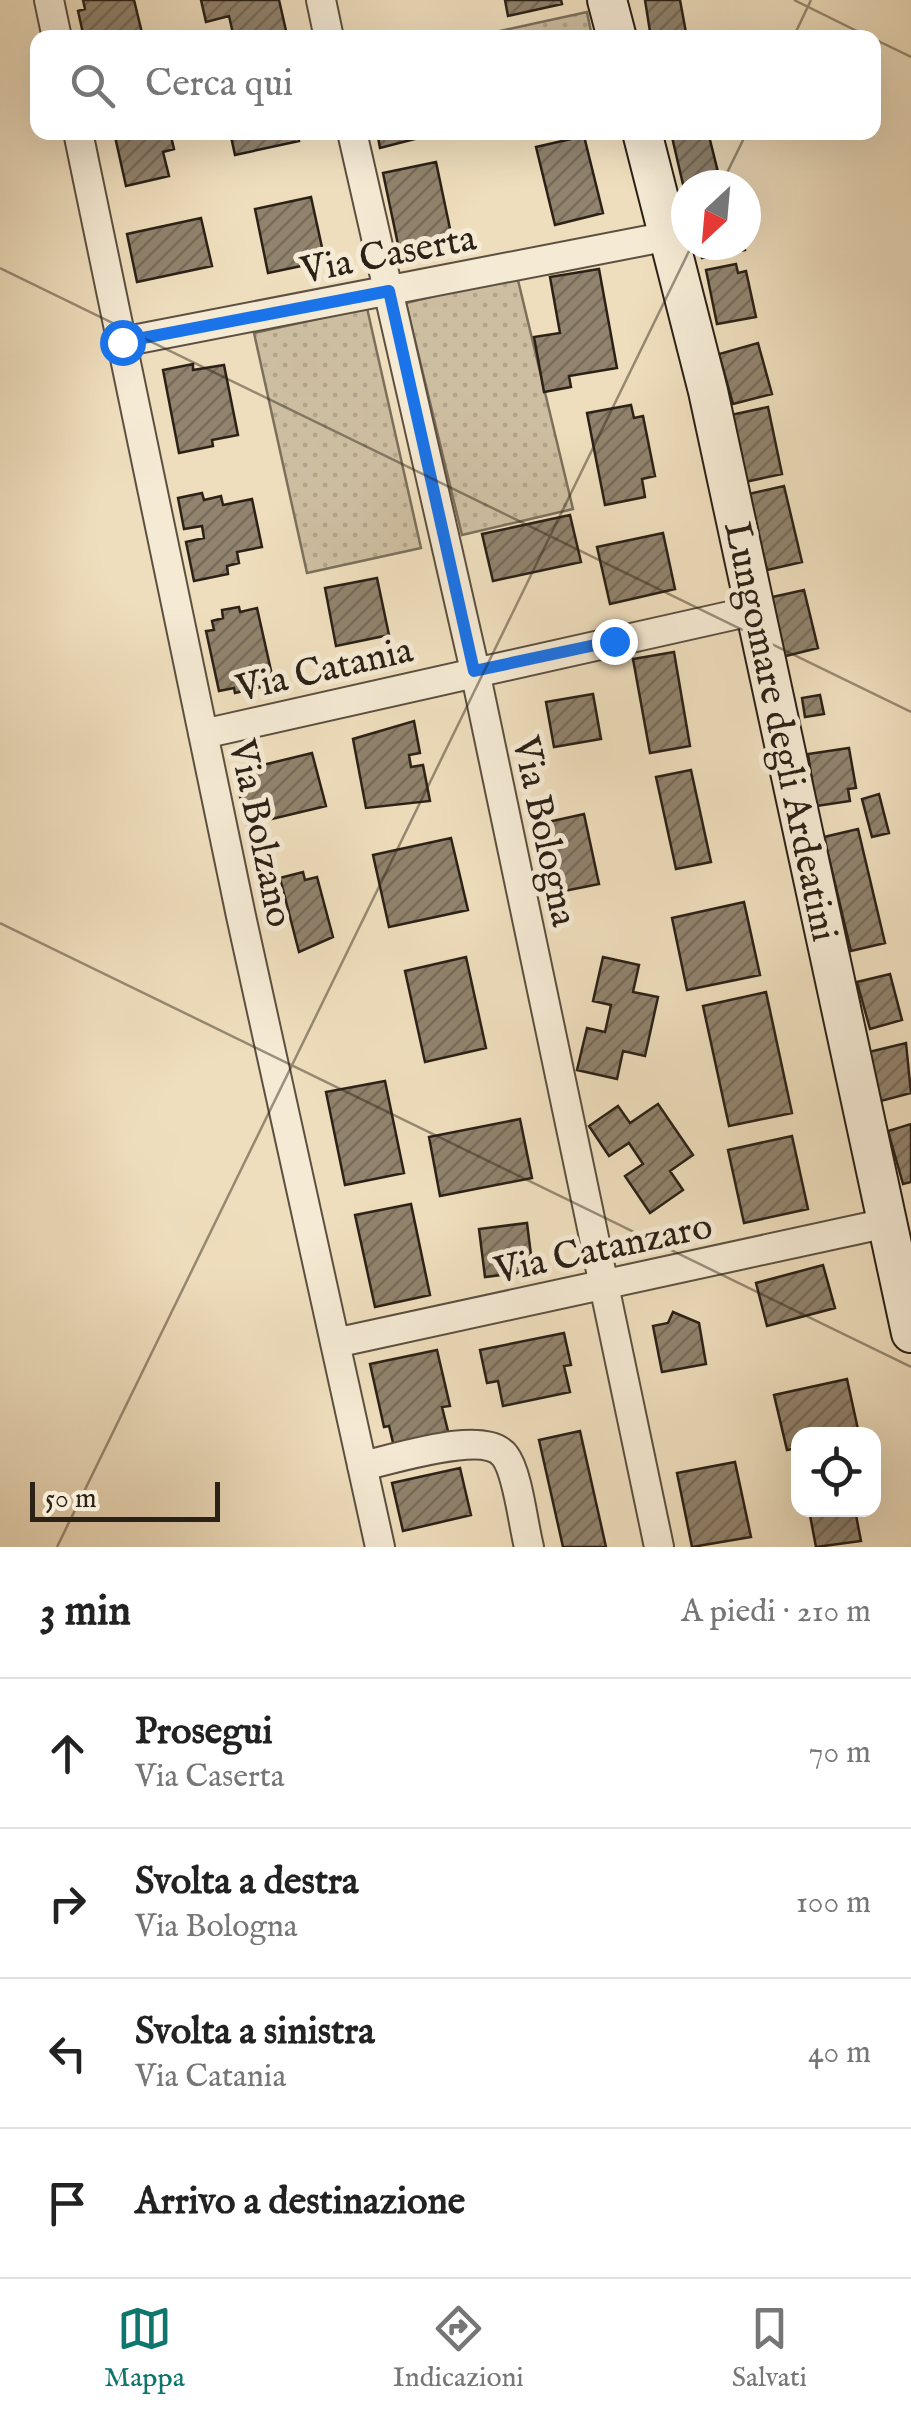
<!DOCTYPE html>
<html lang="it">
<head>
<meta charset="utf-8">
<style>
	:root { --surface:#fff; --page:#f6f6f6; --text:#222; --muted:#767676; --line:#e0e0e0; --accent:#0f766e }
	body { margin:0; font-family:"IM FELL English",serif; background:var(--page); color:var(--text) }
	.controls { position:absolute; right:30px; bottom:30px; display:grid; overflow:hidden; border-radius:20px; box-shadow:0 10px 40px #0002 }
	.controls button { width:90px; height:90px; display:grid; place-items:center; padding:0; border:0; border-bottom:2px solid var(--line); background:var(--surface); color:var(--text); font:50px sans-serif }
	.compass { position:absolute; left:671px; top:170px; width:90px; height:90px; border-radius:50%; background:var(--surface); box-shadow:0 10px 40px #0002; rotate:206deg }
	.scale { position:absolute; left:30px; bottom:25px; width:190px; box-sizing:border-box; padding-left:10px; border:5px solid #2b2117; border-top:0; font-size:28px; line-height:35px; white-space:nowrap; color:#2b2117; -webkit-text-stroke:8px #f5ead4; paint-order:stroke }
	.stop { position:absolute; width:30px; height:30px; margin:-22px; border:8px solid #1a73e8; border-radius:50%; background:#fff }
	.stop.end { background:#1a73e8; border-color:#fff; box-shadow:0 2px 10px #0008 }
	.list { margin:0; padding:0; list-style:none }
	h2 { display:flex; justify-content:space-between; align-items:center; height:130px; margin:0; padding:0 40px; font-size:42px }
	h2 small { font-size:32px; font-weight:400; color:var(--muted) }
	.list li { display:grid; grid-template-columns:65px 1fr auto; gap:30px; align-items:center; box-sizing:border-box; height:150px; padding:0 40px; border-top:2px solid var(--line) }
	.list b { display:block; font-size:38px; white-space:nowrap }
	.list p { margin:0; font-size:32px; white-space:nowrap; color:var(--muted) }
	.list em { font-size:32px; font-style:normal; color:var(--muted) }
	.icon { flex:none; width:55px; height:55px; fill:none; stroke:currentColor; stroke-width:2; stroke-linecap:round; stroke-linejoin:round }
	.map { position:relative; flex:none; width:911px; height:1547px; overflow:hidden }
	.search { position:absolute; background:var(--surface); box-shadow:0 10px 40px #0002; left:30px; right:30px; top:30px; height:110px; display:flex; align-items:center; gap:25px; box-sizing:border-box; padding:0 35px; border-radius:20px; color:var(--muted); font-size:38px }
	.sheet { height:730px; background:var(--surface) }
	nav { display:flex; justify-content:space-around; align-items:center; box-sizing:border-box; height:140px; border-top:2px solid var(--line); background:var(--surface); font-size:28px; color:var(--muted) }
	nav a { display:grid; justify-items:center; gap:5px }
	nav .on { color:var(--accent) }
	.map>svg:first-child { display:block }
	.grass { fill:url(#grass-dots); stroke:#7c705c; stroke-width:2.5 }
	.building { fill:url(#building-hatch); stroke:#2b2117; stroke-width:2.5 }
	.lines { fill:none; stroke-linecap:round; stroke-linejoin:round }
	.minor-casing { stroke:#5c5040; stroke-width:32 }
	.secondary-casing { stroke:#2b2117; stroke-width:42 }
	.minor { stroke:#f5ead4; stroke-width:28 }
	.secondary { stroke:#f5ead4; stroke-width:38 }
	.route { stroke:#1a73e8; stroke-width:12 }
	.ticks { fill:none; stroke:#2b2117; stroke-width:2.5; stroke-opacity:0.45 }
	.labels { text-anchor:middle; stroke-width:10; stroke-linejoin:round; paint-order:stroke }
	.street-label { font-size:38px; fill:#2b2117; stroke:#f5ead4 }
</style>
</head>
<body>
<div class="map">
<svg width="911" height="1547" viewBox="0 0 911 1547">
	<defs>
		<pattern id="grass-dots" width="8" height="8" patternUnits="userSpaceOnUse" patternTransform="scale(2.5)"><rect width="8" height="8" fill="#cebea1"/><path d="M2 2h.1M6 6h.1" fill="none" stroke="#b1a38a" stroke-width="1.8" stroke-linecap="round"/></pattern>
		<pattern id="building-hatch" width="6" height="6" patternUnits="userSpaceOnUse" patternTransform="scale(2.5)"><rect width="6" height="6" fill="#91836d"/><path d="M-1 1l2-2M0 6l6-6M5 7l2-2" fill="none" stroke="#776b59"/></pattern>
	</defs>
	<rect width="100%" height="100%" fill="#efdebd"/>
	<filter id="stains"><feTurbulence type="fractalNoise" baseFrequency=".002" numOctaves="4"/><feColorMatrix values="0 0 0 0 .2 0 0 0 0 .09 0 0 0 0 .02 0 0 0 .5 -.17"/></filter>
	<radialGradient id="worn" r=".72"><stop offset=".6" stop-color="#630" stop-opacity="0"/><stop offset="1" stop-color="#630" stop-opacity=".3"/></radialGradient>
	<path class="grass" d="M 587,12 L 592,37 L 473,37 Z
		M 517,276 L 573,509 L 462,535 L 406,303 Z
		M 367,308 L 421,548 L 307,573 L 254,333 Z"/>
	<path class="building" d="M 83,0 L 134,0 L 143,37 L 84,38 L 78,11 L 85,9 Z
		M 201,0 L 279,0 L 287,35 L 234,38 L 229,16 L 206,22 Z
		M 505,0 L 561,0 L 562,4 L 508,16 Z
		M 645,0 L 680,0 L 687,38 L 651,38 Z
		M 114,132 L 170,132 L 174,149 L 163,152 L 169,176 L 126,186 Z
		M 230,132 L 297,132 L 299,141 L 235,155 Z
		M 377,132 L 442,132 L 380,148 Z
		M 693,132 L 708,132 L 721,184 L 686,185 L 685,193 L 672,137 Z
		M 584,136 L 603,213 L 555,225 L 536,147 Z
		M 436,162 L 453,243 L 400,254 L 383,173 Z
		M 311,197 L 325,261 L 268,273 L 255,209 Z
		M 201,218 L 212,266 L 137,282 L 127,234 Z
		M 700,245 L 744,245 L 745,250 L 702,258 Z
		M 736,264 L 738,273 L 746,271 L 756,317 L 717,324 L 706,270 Z
		M 599,269 L 617,368 L 569,376 L 571,387 L 544,392 L 534,337 L 560,333 L 550,277 Z
		M 758,343 L 772,394 L 733,404 L 719,354 Z
		M 193,364 L 193,370 L 224,365 L 238,435 L 212,440 L 213,446 L 179,453 L 163,370 Z
		M 631,405 L 634,418 L 643,416 L 655,476 L 642,479 L 645,497 L 605,505 L 587,413 Z
		M 768,407 L 782,474 L 745,482 L 731,415 Z
		M 784,486 L 802,562 L 767,570 L 749,494 Z
		M 202,493 L 204,500 L 221,496 L 223,505 L 252,499 L 262,547 L 237,552 L 239,563 L 227,566 L 228,574 L 194,581 L 186,542 L 204,538 L 202,526 L 184,529 L 178,498 Z
		M 570,515 L 581,562 L 493,581 L 482,534 Z
		M 663,533 L 675,589 L 610,604 L 597,547 Z
		M 377,578 L 389,635 L 336,646 L 325,588 Z
		M 804,590 L 818,648 L 782,657 L 768,598 Z
		M 239,607 L 240,612 L 257,608 L 274,684 L 235,693 L 234,688 L 219,691 L 206,631 L 214,630 L 212,621 L 223,618 L 222,610 Z
		M 674,652 L 690,746 L 650,753 L 633,659 Z
		M 593,694 L 601,739 L 554,747 L 546,702 Z
		M 820,695 L 824,714 L 805,717 L 802,698 Z
		M 414,721 L 420,753 L 409,755 L 411,767 L 423,765 L 430,801 L 366,808 L 353,739 Z
		M 849,748 L 856,788 L 848,789 L 850,801 L 816,806 L 808,754 Z
		M 312,753 L 326,806 L 247,825 L 234,772 Z
		M 691,770 L 711,862 L 676,869 L 656,777 Z
		M 879,794 L 889,833 L 872,837 L 862,799 Z
		M 584,814 L 599,884 L 554,893 L 539,824 Z
		M 858,829 L 885,943 L 851,951 L 824,837 Z
		M 451,838 L 468,910 L 389,927 L 373,855 Z
		M 303,872 L 305,880 L 317,877 L 333,937 L 299,952 L 280,878 Z
		M 744,902 L 760,975 L 687,990 L 672,918 Z
		M 466,957 L 486,1048 L 425,1062 L 405,971 Z
		M 603,957 L 639,965 L 633,992 L 658,997 L 645,1056 L 623,1051 L 617,1079 L 577,1070 L 587,1028 L 605,1032 L 611,1005 L 593,1001 Z
		M 890,974 L 902,1020 L 870,1029 L 857,982 Z
		M 766,992 L 792,1113 L 729,1126 L 703,1006 Z
		M 906,1043 L 911,1093 L 877,1102 L 865,1053 Z
		M 385,1081 L 404,1173 L 345,1185 L 326,1092 Z
		M 658,1104 L 693,1155 L 670,1171 L 683,1190 L 650,1213 L 625,1176 L 643,1164 L 629,1143 L 609,1156 L 589,1126 L 618,1106 L 630,1123 Z
		M 520,1119 L 532,1178 L 440,1196 L 429,1137 Z
		M 911,1124 L 911,1182 L 903,1184 L 888,1131 Z
		M 792,1136 L 808,1209 L 744,1223 L 728,1150 Z
		M 411,1204 L 430,1295 L 375,1307 L 355,1215 Z
		M 527,1223 L 533,1271 L 485,1277 L 479,1229 Z
		M 823,1265 L 835,1308 L 767,1326 L 756,1283 Z
		M 673,1312 L 699,1323 L 706,1364 L 662,1372 L 653,1326 L 668,1323 Z
		M 564,1333 L 571,1365 L 564,1366 L 570,1392 L 503,1406 L 498,1381 L 487,1383 L 480,1350 Z
		M 437,1350 L 450,1406 L 442,1407 L 449,1435 L 394,1447 L 389,1426 L 384,1427 L 370,1364 Z
		M 847,1379 L 859,1434 L 798,1434 L 798,1448 L 787,1450 L 774,1395 Z
		M 580,1431 L 606,1547 L 563,1547 L 539,1440 Z
		M 735,1462 L 751,1537 L 692,1547 L 677,1473 Z
		M 460,1468 L 471,1515 L 403,1531 L 392,1483 Z
		M 809,1510 L 855,1510 L 861,1541 L 816,1547 Z"/>
	<g class="lines">
		<g class="minor-casing">
			<path id="minor" d="M 49,0 L 57,38
				M 321,0 L 329,38
				M 78,132 L 241,916 L 380,1547
				M 352,132 L 475,671 L 659,1547
				M 122,342 L 669,236
				M 203,734 L 756,610
				M 335,1343 L 887,1223
				M 362,1466 C 393,1460 485,1428 505,1456 C 518,1473 523,1524 529,1547"/>
		</g>
		<g class="secondary-casing">
			<path id="secondary" d="M 607,0 L 617,38
				M 642,132 L 708,391 L 911,1333"/>
		</g>
		<use href="#minor" class="minor"/>
		<use href="#secondary" class="secondary"/>
	</g>
	<g class="lines">
		<path class="route" d="M 122,342 L 389,291 L 474,671 L 614,641"/>
	</g>
	<path class="ticks" d="M 794,0 L 871,38M 793,38 L 811,0M 874,39 L 911,57M 721,185 L 747,132M 0,268 L 911,712M 0,923 L 911,1367M 57,1547 L 692,245"/>
	<g class="labels">
		<g class="street-label">
			<text transform="translate(388 253) rotate(-11)" y="13">Via Caserta</text>
			<text transform="translate(324 668) rotate(-13)" y="13">Via Catania</text>
			<text transform="translate(782 731) rotate(78)" y="13">Lungomare degli Ardeatini</text>
			<text transform="translate(546 831) rotate(78)" y="13">Via Bologna</text>
			<text transform="translate(262 833) rotate(78)" y="13">Via Bolzano</text>
			<text transform="translate(603 1247) rotate(-12)" y="13">Via Catanzaro</text>
		</g>
	</g>
	<rect width="100%" height="100%" filter="url(#stains)"/>
	<rect width="100%" height="100%" fill="url(#worn)"/>
</svg>
<div class="controls">
<button><svg class="icon" aria-label="locate" viewBox="0 0 24 24"><circle cx="12" cy="12" r="6"/><path d="M12 2v4M12 18v4M2 12h4M18 12h4"/></svg></button>
</div>
<svg class="compass" viewBox="-18 -18 36 36"><path d="M0-13l5 13h-10z" fill="#e53935"/><path d="M0 13l5-13h-10z" fill="#767676"/></svg>
<div class="scale">50 m</div>
<div class="stop" style="left:122px;top:342px"></div>
<div class="stop end" style="left:614px;top:641px"></div>
<div class="search"><svg class="icon" aria-label="search" viewBox="0 0 24 24"><circle cx="10" cy="10" r="6"/><path d="M15 15l6 6"/></svg>Cerca qui</div>
</div>
<section class="sheet">
<h2>3 min<small>A piedi · 210 m</small></h2>
<ul class="list">
<li><svg class="icon" aria-label="ahead" viewBox="0 0 24 24"><path d="M12 20V5M6 11l6-6 6 6"/></svg><div><b>Prosegui</b><p>Via Caserta</p></div><em>70 m</em></li>
<li><svg class="icon" aria-label="right" viewBox="0 0 24 24"><path d="M7 20v-9h11M14 6l5 5-5 5"/></svg><div><b>Svolta a destra</b><p>Via Bologna</p></div><em>100 m</em></li>
<li><svg class="icon" aria-label="left" viewBox="0 0 24 24"><path d="M17 20v-9H6M10 6l-5 5 5 5"/></svg><div><b>Svolta a sinistra</b><p>Via Catania</p></div><em>40 m</em></li>
<li><svg class="icon" aria-label="arrive" viewBox="0 0 24 24"><path d="M6 21V4h12l-3 4 3 4H6"/></svg><div><b>Arrivo a destinazione</b></div></li>
</ul>
</section>
<nav>
<a class="on"><svg class="icon" aria-label="map" viewBox="0 0 24 24"><path d="M3 6l6-2 6 2 6-2v14l-6 2-6-2-6 2zM9 4v14M15 6v14"/></svg>Mappa</a>
<a><svg class="icon" aria-label="directions" viewBox="0 0 24 24"><path d="M12 3l9 9-9 9-9-9zM9 14v-3h6M13 9l2 2-2 2"/></svg>Indicazioni</a>
<a><svg class="icon" aria-label="saved" viewBox="0 0 24 24"><path d="M7 4h10v16l-5-4-5 4z"/></svg>Salvati</a>
</nav>
</body>
</html>
